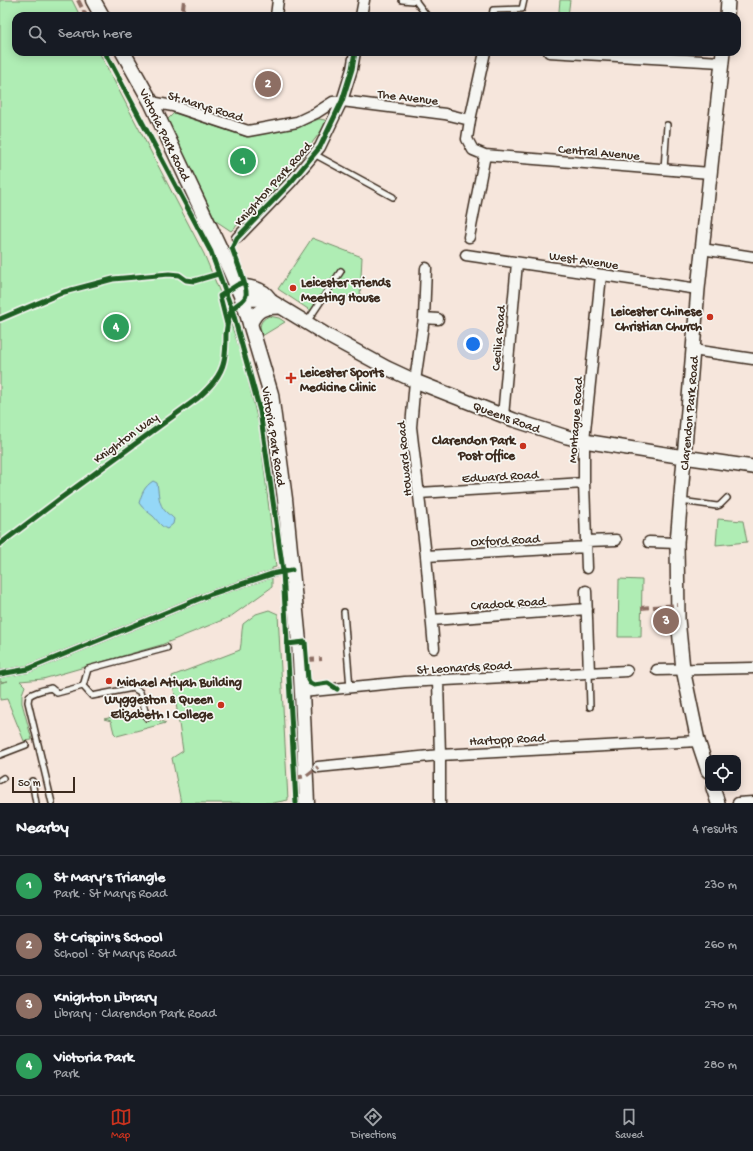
<!DOCTYPE html>
<html lang="en">
<head>
<meta charset="utf-8">
<style>
	:root { --surface:#171b24; --page:#242831; --text:#f1f3f6; --muted:#9ea1a6; --line:#363941; --accent:#c8321e }
	body { margin:0; font-family:"Gochi Hand",sans-serif; background:var(--page); color:var(--text) }
	.controls { position:absolute; right:12px; bottom:12px; display:grid; overflow:hidden; border-radius:8px; box-shadow:0 2px 10px #0003 }
	.controls button { width:36px; height:36px; display:grid; place-items:center; padding:0; border:0; border-bottom:1px solid var(--line); background:var(--surface); color:var(--text); font:20px sans-serif }
	.scale { position:absolute; left:12px; bottom:10px; width:63px; box-sizing:border-box; padding-left:4px; border:2px solid #3b2a1e; border-top:0; font-size:11px; line-height:14px; white-space:nowrap; color:#3b2a1e; -webkit-text-stroke:3px #f6f6f2; paint-order:stroke }
	.you { position:absolute; left:473px; top:344px; width:14px; height:14px; margin:-10px; border:3px solid #fff; border-radius:50%; background:#1a73e8; box-shadow:0 0 0 6px #1a73e833 }
	.badge { display:grid; place-items:center; width:26px; height:26px; border-radius:50%; background:var(--accent); color:#fff; font-size:13px; font-weight:700 }
	.pin { position:absolute; translate:-50% -50%; border:2px solid #fff; box-shadow:0 1px 4px #0006 }
	.list { margin:0; padding:0; list-style:none }
	h2 { display:flex; justify-content:space-between; align-items:center; height:52px; margin:0; padding:0 16px; font-size:17px }
	h2 small { font-size:13px; font-weight:400; color:var(--muted) }
	.list li { display:grid; grid-template-columns:26px 1fr auto; gap:12px; align-items:center; box-sizing:border-box; height:60px; padding:0 16px; border-top:1px solid var(--line) }
	.list b { display:block; font-size:15px; white-space:nowrap }
	.list p { margin:0; font-size:13px; white-space:nowrap; color:var(--muted) }
	.list em { font-size:13px; font-style:normal; color:var(--muted) }
	.icon { flex:none; width:22px; height:22px; fill:none; stroke:currentColor; stroke-width:2; stroke-linecap:round; stroke-linejoin:round }
	.map { position:relative; flex:none; width:753px; height:803px; overflow:hidden }
	.search { position:absolute; background:var(--surface); box-shadow:0 2px 10px #0003; left:12px; right:12px; top:12px; height:44px; display:flex; align-items:center; gap:10px; box-sizing:border-box; padding:0 14px; border-radius:12px; color:var(--muted); font-size:15px }
	.sheet { height:292px; background:var(--surface) }
	nav { display:flex; justify-content:space-around; align-items:center; box-sizing:border-box; height:56px; border-top:1px solid var(--line); background:var(--surface); font-size:11px; color:var(--muted) }
	nav a { display:grid; justify-items:center; gap:2px }
	nav .on { color:var(--accent) }
	.map>svg:first-child { display:block }
	.green { fill:#afedb4; stroke:#758c69 }
	.water { fill:#95d8f7; stroke:#7192a0 }
	.lines { fill:none; stroke-linecap:round; stroke-linejoin:round }
	.service-casing { stroke:#3b2a1e; stroke-width:8 }
	.minor-casing { stroke:#3b2a1e; stroke-width:13 }
	.tertiary-casing { stroke:#3b2a1e; stroke-width:16 }
	.secondary-casing { stroke:#3b2a1e; stroke-width:17 }
	.service { stroke:#f6f6f2; stroke-width:5 }
	.minor { stroke:#f6f6f2; stroke-width:10 }
	.tertiary { stroke:#f6f6f2; stroke-width:13 }
	.secondary { stroke:#f6f6f2; stroke-width:14 }
	.quiet { stroke:#8d6e63; stroke-width:4; stroke-dasharray:8 4; stroke-linecap:butt }
	.cycleway-casing { stroke:#f6f6f2; stroke-width:8 }
	.cycleway { stroke:#1b5e20; stroke-width:5 }
	.poi-dot { fill:#c8321e; stroke:#f6f6f2; stroke-width:1.5 }
	.labels { text-anchor:middle; stroke-width:3.5; stroke-linejoin:round; paint-order:stroke }
	.street-label { font-size:13px; fill:#3b2a1e; stroke:#f6f6f2 }
	.poi-label { font-size:13px; font-weight:bold; fill:#3b2a1e; stroke:#f6f6f2; text-anchor:start }
</style>
</head>
<body>
<div class="map">
<svg width="753" height="803" viewBox="0 0 753 803">
	<rect width="100%" height="100%" fill="#f6e6dc"/>
	<filter id="ink" filterUnits="userSpaceOnUse"><feTurbulence type="fractalNoise" baseFrequency=".025" numOctaves="2"/><feDisplacementMap in="SourceGraphic" scale="8" xChannelSelector="R" yChannelSelector="G"/><feConvolveMatrix kernelMatrix="1 2 1 2 8 2 1 2 1" color-interpolation-filters="sRGB"/></filter>
	<g filter="url(#ink)">
		<path class="green" d="M 0,0 L 72,0 L 80,16 L 16,16 L 16,52 L 99,52 L 204,254 L 221,295 L 243,359 L 259,426 L 276,567 L 272,568 L 272,587 L 230,617 L 161,645 L 43,679 L 20,681 L 25,686 L 22,694 L 22,703 L 32,740 L 24,741 L 7,699 L 0,700 L 0,683 L 8,681 L 0,682 Z
			M 560,0 L 570,0 L 568,16 L 560,16 L 559,11 Z
			M 174,113 L 247,137 L 298,127 L 319,119 L 325,120 L 327,123 L 280,186 L 231,231 L 216,221 L 167,120 Z
			M 312,238 L 362,257 L 360,297 L 346,296 L 345,303 L 325,290 L 311,311 L 278,289 Z
			M 269,316 L 279,318 L 285,322 L 262,336 C 259,326 259,321 269,316 Z
			M 718,519 L 743,521 L 747,542 L 716,545 Z
			M 619,579 L 642,580 L 641,637 L 618,637 Z
			M 269,610 L 278,614 L 288,800 L 273,803 L 181,803 L 172,758 L 183,751 L 172,676 L 240,650 C 242,642 241,633 243,624 L 256,614 Z
			M 143,710 L 147,718 L 152,718 L 166,723 L 117,736 L 114,733 L 111,721 L 104,719 Z"/>
		<path class="water" d="M 153,481 L 157,483 C 159,494 158,504 166,512 C 169,515 172,516 174,519 L 173,524 L 167,529 C 160,526 158,521 153,516 C 148,512 143,509 139,503 C 142,493 144,487 153,481 Z"/>
		<g class="lines">
			<g class="service-casing">
				<path id="service" d="M 402,0 L 413,1 L 416,0
					M 415,0 L 427,16
					M 492,16 L 493,10 L 522,9 L 524,0
					M 314,154 L 393,197
					M 664,169 L 667,125
					M 307,322 L 341,271
					M 681,501 L 717,506 L 720,505 L 727,498
					M 344,612 L 350,688
					M 589,673 L 590,707
					M 0,674 L 28,669 L 211,594 L 272,574 L 291,570
					M 83,686 L 92,696 L 133,688 L 140,692 L 147,718
					M 0,755 L 26,745
					M 0,780 L 3,778
					M 32,781 L 36,803
					M 52,803 L 28,702 L 29,696 C 36,691 43,690 51,688 L 57,693 L 83,686 L 88,669 L 167,648"/>
			</g>
			<g class="minor-casing">
				<path id="minor" d="M 276,16 L 278,0
					M 361,16 L 364,0
					M 549,52 L 721,62
					M 151,102 L 173,106 L 248,131 L 297,122 L 316,113 L 333,102 L 342,101 L 445,114 L 470,120
					M 485,155 L 710,173
					M 469,237 L 485,155 L 473,150 L 467,139 L 470,120 L 485,52
					M 237,238 L 291,182 L 320,147 L 342,101 L 352,69 L 355,52
					M 702,249 L 753,257
					M 466,255 L 698,289
					M 426,268 L 424,318 L 415,381 L 411,427 L 426,556 L 434,648
					M 424,318 L 438,319
					M 693,350 L 753,359
					M 503,416 L 517,263
					M 419,493 L 584,483
					M 586,541 L 616,540
					M 649,542 L 677,543
					M 426,556 L 586,547
					M 587,568 L 584,483 L 584,441 L 601,275
					M 586,591 L 589,673
					M 432,620 L 587,609
					M 657,670 L 753,668
					M 438,681 L 440,755 L 440,803
					M 302,692 L 405,682 L 627,671
					M 318,767 L 440,755 L 698,741
					M 738,803 L 753,802"/>
			</g>
			<g class="tertiary-casing">
				<path id="tertiary" d="M 727,16 L 728,0
					M 237,285 C 250,288 264,287 271,301
					M 243,300 L 254,299 L 271,301 L 330,337 L 387,368 L 415,381 L 514,420 L 567,437 L 584,441 L 684,457 L 753,467
					M 250,325 C 256,310 263,307 279,307
					M 708,771 L 698,741 L 683,669 L 678,619 L 677,543 L 698,289 L 723,52
					M 713,788 L 718,803"/>
			</g>
			<g class="secondary-casing">
				<path id="secondary" d="M 93,0 L 102,16
					M 123,52 L 151,102 L 230,270 L 243,300 L 271,394 L 285,499 L 299,642 L 302,692 L 307,803"/>
			</g>
			<use href="#service" class="service"/>
			<use href="#minor" class="minor"/>
			<use href="#tertiary" class="tertiary"/>
			<use href="#secondary" class="secondary"/>
			<path class="quiet" d="M 78,0 L 86,16
				M 183,9 L 184,0
				M 641,608 L 678,605
				M 307,660 L 322,659
				M 295,778 L 306,776 L 318,767"/>
			<g class="cycleway-casing">
				<path id="cycleway" d="M 105,52 L 211,252 L 233,313 L 260,411 L 283,571 L 296,803
					M 0,319 L 64,292 L 113,279 L 169,274 L 179,275 L 186,280 L 194,281 L 218,274
					M 227,324 L 220,296 L 237,285 L 244,282
					M 0,544 L 61,498 L 198,398 C 209,388 221,376 224,361 C 226,352 226,343 226,334 C 227,327 228,315 232,310 C 235,304 245,302 246,295 C 248,287 235,257 232,248 L 237,238 L 291,182 L 320,147 L 342,101 L 352,69 L 355,52
					M 287,644 L 305,642 L 308,680 L 310,683 L 314,685 L 328,683 L 337,689
					M 0,674 L 28,669 L 211,594 L 272,574 L 292,570"/>
			</g>
			<use href="#cycleway" class="cycleway"/>
		</g>
	</g>
	<g class="poi-dot">
		<circle cx="293" cy="288" r="4"/>
		<circle cx="710" cy="317" r="4"/>
		<path d="M289 372h4v4h4v4h-4v4h-4v-4h-4v-4h4z"/>
		<circle cx="523" cy="446" r="4"/>
		<circle cx="109" cy="681" r="4"/>
		<circle cx="221" cy="705" r="4"/>
	</g>
	<g class="labels">
		<g class="street-label">
			<text transform="translate(408 96) rotate(7)" y="5">The Avenue</text>
			<text transform="translate(206 105) rotate(17)" y="5">St Marys Road</text>
			<text transform="translate(166 134) rotate(64)" y="5">Victoria Park Road</text>
			<text transform="translate(599 151) rotate(5)" y="5">Central Avenue</text>
			<text transform="translate(272 183) rotate(-48)" y="5">Knighton Park Road</text>
			<text transform="translate(584 259) rotate(8)" y="5">West Avenue</text>
			<text transform="translate(497 338) rotate(-85)" y="5">Cecilia Road</text>
			<text transform="translate(688 413) rotate(-85)" y="5">Clarendon Park Road</text>
			<text transform="translate(507 416) rotate(20)" y="5">Queens Road</text>
			<text transform="translate(574 420) rotate(-86)" y="5">Montague Road</text>
			<text transform="translate(275 436) rotate(81)" y="5">Victoria Park Road</text>
			<text transform="translate(125 437) rotate(-36)" y="5">Knighton Way</text>
			<text transform="translate(403 459) rotate(-95)" y="5">Howard Road</text>
			<text transform="translate(500 475) rotate(-3)" y="5">Edward Road</text>
			<text transform="translate(505 539) rotate(-3)" y="5">Oxford Road</text>
			<text transform="translate(508 602) rotate(-4)" y="5">Cradock Road</text>
			<text transform="translate(464 666) rotate(-3)" y="5">St Leonards Road</text>
			<text transform="translate(507 738) rotate(-3)" y="5">Hartopp Road</text>
		</g>
		<g class="poi-label">
			<text x="301" y="286">Leicester Friends<tspan x="301" dy="15">Meeting House</tspan></text>
			<text x="702" y="315" text-anchor="end">Leicester Chinese<tspan x="702" dy="15">Christian Church</tspan></text>
			<text x="300" y="376">Leicester Sports<tspan x="300" dy="15">Medicine Clinic</tspan></text>
			<text x="515" y="444" text-anchor="end">Clarendon Park<tspan x="515" dy="15">Post Office</tspan></text>
			<text x="117" y="686">Michael Atiyah Building</text>
			<text x="213" y="703" text-anchor="end">Wyggeston &amp; Queen<tspan x="213" dy="15">Elizabeth I College</tspan></text>
		</g>
	</g>
</svg>
<div class="controls">
<button><svg class="icon" aria-label="locate" viewBox="0 0 24 24"><circle cx="12" cy="12" r="6"/><path d="M12 2v4M12 18v4M2 12h4M18 12h4"/></svg></button>
</div>
<div class="scale">50 m</div>
<div class="you"></div>
<div class="pin badge" style="left:243px;top:161px;background:#2e9e5b">1</div>
<div class="pin badge" style="left:268px;top:84px;background:#8d6e63">2</div>
<div class="pin badge" style="left:666px;top:621px;background:#8d6e63">3</div>
<div class="pin badge" style="left:116px;top:327px;background:#2e9e5b">4</div>
<div class="search"><svg class="icon" aria-label="search" viewBox="0 0 24 24"><circle cx="10" cy="10" r="6"/><path d="M15 15l6 6"/></svg>Search here</div>
</div>
<section class="sheet">
<h2>Nearby<small>4 results</small></h2>
<ul class="list">
<li><span class="badge" style="background:#2e9e5b">1</span><div><b>St Mary’s Triangle</b><p>Park · St Marys Road</p></div><em>230 m</em></li>
<li><span class="badge" style="background:#8d6e63">2</span><div><b>St Crispin's School</b><p>School · St Marys Road</p></div><em>260 m</em></li>
<li><span class="badge" style="background:#8d6e63">3</span><div><b>Knighton Library</b><p>Library · Clarendon Park Road</p></div><em>270 m</em></li>
<li><span class="badge" style="background:#2e9e5b">4</span><div><b>Victoria Park</b><p>Park</p></div><em>280 m</em></li>
</ul>
</section>
<nav>
<a class="on"><svg class="icon" aria-label="map" viewBox="0 0 24 24"><path d="M3 6l6-2 6 2 6-2v14l-6 2-6-2-6 2zM9 4v14M15 6v14"/></svg>Map</a>
<a><svg class="icon" aria-label="directions" viewBox="0 0 24 24"><path d="M12 3l9 9-9 9-9-9zM9 14v-3h6M13 9l2 2-2 2"/></svg>Directions</a>
<a><svg class="icon" aria-label="saved" viewBox="0 0 24 24"><path d="M7 4h10v16l-5-4-5 4z"/></svg>Saved</a>
</nav>
</body>
</html>
